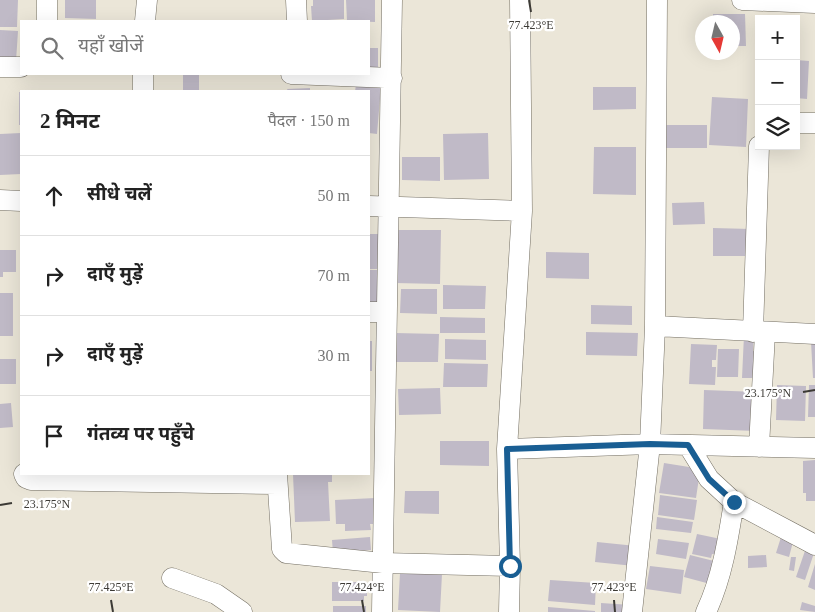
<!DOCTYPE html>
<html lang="hi">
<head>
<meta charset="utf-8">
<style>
	:root { --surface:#fff; --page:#f2f2f2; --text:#222; --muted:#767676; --line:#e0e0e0 }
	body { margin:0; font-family:"Times New Roman","Noto Sans Devanagari",serif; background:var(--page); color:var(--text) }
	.controls { position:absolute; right:15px; top:15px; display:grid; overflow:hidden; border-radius:0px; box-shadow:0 5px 20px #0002 }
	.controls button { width:45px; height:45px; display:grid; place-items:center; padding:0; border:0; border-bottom:1px solid var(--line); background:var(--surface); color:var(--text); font:25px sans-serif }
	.compass { position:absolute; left:695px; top:15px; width:45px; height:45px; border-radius:50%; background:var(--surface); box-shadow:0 5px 20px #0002; rotate:172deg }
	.stop { position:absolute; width:15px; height:15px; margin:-11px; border:4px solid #195e93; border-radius:50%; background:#fff }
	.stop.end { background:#195e93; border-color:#fff; box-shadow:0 1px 5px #0008 }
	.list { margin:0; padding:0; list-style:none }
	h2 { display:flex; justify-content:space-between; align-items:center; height:65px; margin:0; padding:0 20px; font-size:21px }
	h2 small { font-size:16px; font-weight:400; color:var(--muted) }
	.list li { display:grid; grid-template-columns:32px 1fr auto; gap:15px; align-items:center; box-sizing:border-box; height:80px; padding:0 20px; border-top:1px solid var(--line) }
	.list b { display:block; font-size:19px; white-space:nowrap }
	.list em { font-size:16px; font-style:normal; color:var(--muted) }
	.icon { flex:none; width:28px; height:28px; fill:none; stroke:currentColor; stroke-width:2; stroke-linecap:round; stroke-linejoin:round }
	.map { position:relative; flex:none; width:815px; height:612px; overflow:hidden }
	.search { position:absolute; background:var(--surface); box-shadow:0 5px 20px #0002; left:20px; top:20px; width:350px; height:55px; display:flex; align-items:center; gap:12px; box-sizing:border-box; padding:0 18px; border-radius:0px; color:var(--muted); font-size:19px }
	.panel { position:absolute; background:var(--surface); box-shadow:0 5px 20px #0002; left:20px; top:90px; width:350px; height:385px; border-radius:0px }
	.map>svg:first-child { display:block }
	.building { fill:#c0bac7 }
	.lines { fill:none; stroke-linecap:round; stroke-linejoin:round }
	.minor-casing { stroke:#736e62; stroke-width:21 }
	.minor { stroke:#fff; stroke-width:20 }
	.route { stroke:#195e93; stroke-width:6 }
	.ticks { fill:none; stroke:#3c3a35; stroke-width:2 }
	.ticks-label { font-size:12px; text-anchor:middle; fill:#3c3a35; stroke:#fff; stroke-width:4.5; stroke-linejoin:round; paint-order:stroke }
</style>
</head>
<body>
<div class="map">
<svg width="815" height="612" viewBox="0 0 815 612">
	<rect width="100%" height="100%" fill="#ebe6d8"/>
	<path class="building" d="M 0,0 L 18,0 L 17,27 L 0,27 Z
		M 65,0 L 96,0 L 96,19 L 65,18 Z
		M 313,0 L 344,0 L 344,19 L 312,21 L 311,6 L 313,6 Z
		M 346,0 L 375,0 L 375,22 L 347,21 Z
		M 713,14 L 745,14 L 746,46 L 732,46 L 732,22 L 713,22 Z
		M 0,30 L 18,31 L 16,61 L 0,61 Z
		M 369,48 L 378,48 L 378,71 L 369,71 Z
		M 796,60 L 809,61 L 807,99 L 796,98 Z
		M 183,74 L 199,74 L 199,91 L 183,91 Z
		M 356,85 L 381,87 L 377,134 L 369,133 L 369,91 L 355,91 Z
		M 593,87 L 636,87 L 636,109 L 593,110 Z
		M 310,88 L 310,91 L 288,91 L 287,89 Z
		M 19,92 L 21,92 L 21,125 L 19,125 Z
		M 712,97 L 748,99 L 746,147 L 709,145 Z
		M 666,125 L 707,125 L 707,148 L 666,148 Z
		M 21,133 L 21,174 L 0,175 L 0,134 Z
		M 488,133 L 489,179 L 444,180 L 443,134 Z
		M 594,147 L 636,147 L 636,195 L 593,194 Z
		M 402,157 L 440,157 L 440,181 L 402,180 Z
		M 704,202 L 705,224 L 673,225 L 672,203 Z
		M 713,228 L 751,229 L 750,256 L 713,256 Z
		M 396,230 L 441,230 L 440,284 L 395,283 Z
		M 369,234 L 379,234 L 380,269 L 369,269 Z
		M 0,250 L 16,250 L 16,272 L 3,272 L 3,277 L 0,277 Z
		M 546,252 L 589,253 L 589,279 L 546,278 Z
		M 369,270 L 378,270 L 378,302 L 369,302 Z
		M 443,285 L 486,286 L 485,309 L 443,309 Z
		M 401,289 L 437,289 L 437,314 L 400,313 Z
		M 0,293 L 13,293 L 13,336 L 0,336 Z
		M 591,305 L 632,306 L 632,325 L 591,324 Z
		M 440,317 L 485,318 L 485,333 L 440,333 Z
		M 586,332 L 638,333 L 637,356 L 586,355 Z
		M 395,333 L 439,334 L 438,362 L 395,362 Z
		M 744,335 L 754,336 L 753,351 L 755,351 L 761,378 L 742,378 Z
		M 445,339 L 486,340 L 486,360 L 445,359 Z
		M 369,341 L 372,341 L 372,371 L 369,371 Z
		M 815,341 L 815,378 L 813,378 L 811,342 Z
		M 691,344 L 717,345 L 716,360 L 712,360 L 712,367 L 716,367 L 715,385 L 689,384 Z
		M 718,349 L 739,349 L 738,377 L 717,377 Z
		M 0,359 L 16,359 L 16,384 L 0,384 Z
		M 444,363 L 488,364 L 487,387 L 443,387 Z
		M 777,385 L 806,386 L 805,421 L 776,420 Z
		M 809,385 L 815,385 L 815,417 L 808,417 Z
		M 440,388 L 441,414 L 399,415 L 398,389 Z
		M 704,390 L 758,392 L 756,431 L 703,429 Z
		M 11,403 L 13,427 L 0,428 L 0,404 Z
		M 440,441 L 489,441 L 489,466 L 440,465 Z
		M 815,460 L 815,501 L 806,501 L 806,493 L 803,493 L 803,461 Z
		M 664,463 L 689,467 L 699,478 L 696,498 L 659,493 Z
		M 293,474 L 332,474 L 332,482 L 328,482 L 330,521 L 295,522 Z
		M 405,491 L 439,491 L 439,514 L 404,513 Z
		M 660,495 L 697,500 L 694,520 L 658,515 Z
		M 375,498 L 376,524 L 370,524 L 371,530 L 345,531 L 345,524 L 336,524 L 335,500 Z
		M 657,517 L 693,522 L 691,533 L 656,529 Z
		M 697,534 L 721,539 L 718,555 L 712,554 L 711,558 L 692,554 Z
		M 782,534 L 794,538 L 789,557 L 776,553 Z
		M 370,537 L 371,550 L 333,553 L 332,540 Z
		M 658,539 L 689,543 L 686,559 L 656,554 Z
		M 597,542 L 636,546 L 634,566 L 595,562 Z
		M 807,545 L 815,550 L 805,580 L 796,577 Z
		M 690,555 L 714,561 L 714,585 L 684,577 Z
		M 766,555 L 767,567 L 748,568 L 748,556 Z
		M 791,557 L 796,557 L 794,571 L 789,570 Z
		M 815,564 L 815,590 L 808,587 Z
		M 650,566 L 684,570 L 681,594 L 646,589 Z
		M 400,573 L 442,574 L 440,612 L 398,610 Z
		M 550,580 L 596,583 L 595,605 L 548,601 Z
		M 332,582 L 367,582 L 367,596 L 364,596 L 364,601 L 332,601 Z
		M 802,602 L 815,606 L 815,612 L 800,610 Z
		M 601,603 L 631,605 L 630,612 L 601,612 Z
		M 333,606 L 366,606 L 366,612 L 333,612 Z
		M 548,607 L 595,611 L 595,612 L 548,612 Z"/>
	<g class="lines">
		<g class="minor-casing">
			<path id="minor" d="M 47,0 L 47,21
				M 296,0 L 297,21
				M 742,0 L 815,3
				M 145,21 L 147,0
				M 0,67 L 21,67
				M 291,74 L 392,78
				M 143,91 L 143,74
				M 796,123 L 815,123
				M 0,200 L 21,201
				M 369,206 L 522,211
				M 369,312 L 386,312
				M 655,326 L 815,334
				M 753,332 L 759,146
				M 688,445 L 709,479 L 734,502 L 815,545
				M 759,447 L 765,333
				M 507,449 L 650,444 L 815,448
				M 24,474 L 26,478 L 31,480 L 277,484
				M 277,474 L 282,549 L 286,553 L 383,563 L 510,566
				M 172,578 L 216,594 L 242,612
				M 382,612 L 392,0
				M 509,612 L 510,566 L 507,449 L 522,211 L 520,0
				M 632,612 L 650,444 L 655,326 L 657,0
				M 706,612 C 722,578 728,540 734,502"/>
		</g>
		<use href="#minor" class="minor"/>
	</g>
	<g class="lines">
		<path class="route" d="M 510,566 L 507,449 L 650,444 L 688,445 L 709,479 L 734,502"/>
	</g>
	<path class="ticks" d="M 529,0 L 531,12M 803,392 L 815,390M 0,505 L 12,503M 111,600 L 113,612M 362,600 L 364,612M 614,600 L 615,612"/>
	<g class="ticks-label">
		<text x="531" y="29">77.423°E</text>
		<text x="768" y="397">23.175°N</text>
		<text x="47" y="508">23.175°N</text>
		<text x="111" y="591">77.425°E</text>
		<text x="362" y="591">77.424°E</text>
		<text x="614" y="591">77.423°E</text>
	</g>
</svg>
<div class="controls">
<button>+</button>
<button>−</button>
<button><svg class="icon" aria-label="layers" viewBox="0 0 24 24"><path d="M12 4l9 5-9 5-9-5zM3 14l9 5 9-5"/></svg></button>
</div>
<svg class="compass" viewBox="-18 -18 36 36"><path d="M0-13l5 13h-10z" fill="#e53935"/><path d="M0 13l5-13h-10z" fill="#767676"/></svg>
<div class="stop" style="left:510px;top:566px"></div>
<div class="stop end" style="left:734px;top:502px"></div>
<div class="search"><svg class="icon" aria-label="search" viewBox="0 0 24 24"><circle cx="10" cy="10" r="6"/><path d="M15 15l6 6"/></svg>यहाँ खोजें</div>
<section class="panel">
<h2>2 मिनट<small>पैदल · 150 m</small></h2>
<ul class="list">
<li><svg class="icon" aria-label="ahead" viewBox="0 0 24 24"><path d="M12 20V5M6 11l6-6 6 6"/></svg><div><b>सीधे चलें</b></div><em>50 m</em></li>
<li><svg class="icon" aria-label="right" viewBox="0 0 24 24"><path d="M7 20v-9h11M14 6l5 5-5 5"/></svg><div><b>दाएँ मुड़ें</b></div><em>70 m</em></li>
<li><svg class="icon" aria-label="right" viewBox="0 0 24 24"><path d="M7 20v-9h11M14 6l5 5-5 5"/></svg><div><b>दाएँ मुड़ें</b></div><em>30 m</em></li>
<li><svg class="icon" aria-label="arrive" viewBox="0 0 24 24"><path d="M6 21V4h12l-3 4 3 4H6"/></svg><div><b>गंतव्य पर पहुँचे</b></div></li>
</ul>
</section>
</div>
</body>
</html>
